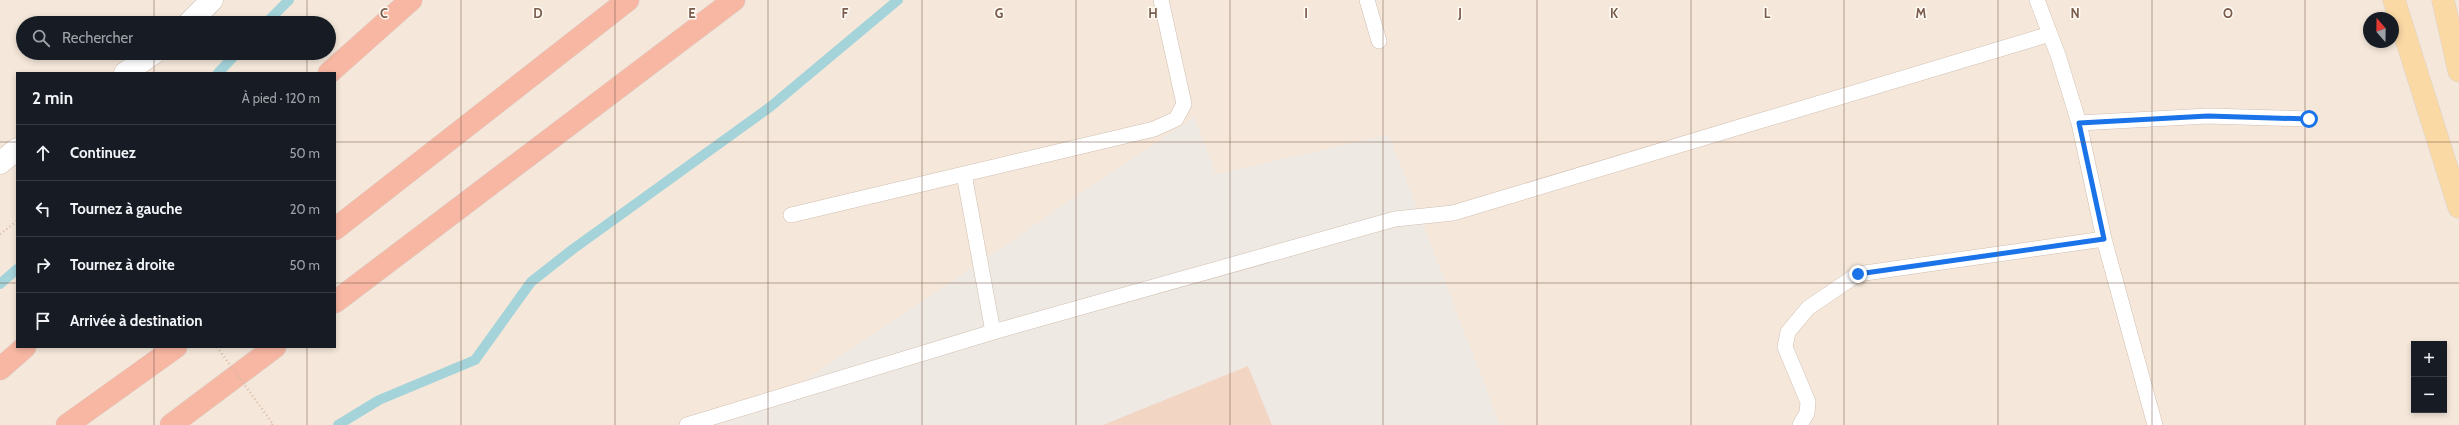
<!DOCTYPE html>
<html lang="fr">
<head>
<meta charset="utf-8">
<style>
	:root { --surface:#171b24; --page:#242831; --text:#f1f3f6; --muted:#9ea1a6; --line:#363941 }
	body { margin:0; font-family:Cabin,sans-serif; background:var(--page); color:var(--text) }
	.controls { position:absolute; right:12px; bottom:12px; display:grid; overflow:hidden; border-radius:0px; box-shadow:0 2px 6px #0003 }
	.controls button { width:36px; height:36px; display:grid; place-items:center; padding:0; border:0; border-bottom:1px solid var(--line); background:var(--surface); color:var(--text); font:20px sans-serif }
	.compass { position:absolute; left:2363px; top:12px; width:36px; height:36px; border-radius:50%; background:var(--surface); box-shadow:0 2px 6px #0003; rotate:340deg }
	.stop { position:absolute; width:12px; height:12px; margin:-9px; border:3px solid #1a73e8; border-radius:50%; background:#fff }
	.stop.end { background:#1a73e8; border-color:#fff; box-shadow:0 1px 4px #0008 }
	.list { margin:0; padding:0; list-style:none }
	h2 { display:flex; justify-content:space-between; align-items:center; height:52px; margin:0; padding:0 16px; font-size:17px }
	h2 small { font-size:13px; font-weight:400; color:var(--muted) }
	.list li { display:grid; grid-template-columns:26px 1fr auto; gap:12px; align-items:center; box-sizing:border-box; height:56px; padding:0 16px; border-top:1px solid var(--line) }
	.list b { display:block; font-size:15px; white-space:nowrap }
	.list em { font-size:13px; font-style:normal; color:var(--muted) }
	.icon { flex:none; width:22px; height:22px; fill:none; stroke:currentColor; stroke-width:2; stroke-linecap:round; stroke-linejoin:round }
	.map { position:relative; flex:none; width:2459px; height:425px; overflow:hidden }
	.search { position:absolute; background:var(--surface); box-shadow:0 2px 6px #0003; left:16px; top:16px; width:320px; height:44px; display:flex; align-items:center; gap:10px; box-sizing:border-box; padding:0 14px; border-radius:22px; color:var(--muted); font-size:15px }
	.panel { position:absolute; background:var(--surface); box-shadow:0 2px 6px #0003; left:16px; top:72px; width:320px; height:276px; border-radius:0px }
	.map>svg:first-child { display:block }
	.residential { fill:#f5e8da; fill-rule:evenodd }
	.industrial { fill:#efe9e4 }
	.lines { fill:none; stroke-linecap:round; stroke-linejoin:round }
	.stream { stroke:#a5d3da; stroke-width:10 }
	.building { fill:#f3d5c3 }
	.service-casing { stroke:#d1beb0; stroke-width:16 }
	.minor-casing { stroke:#d1beb0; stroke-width:23 }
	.primary-casing { stroke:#dad1cd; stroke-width:23 }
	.motorway-casing { stroke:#dad1cd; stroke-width:23 }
	.path { stroke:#d9b8a5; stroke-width:2.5; stroke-dasharray:1 3; stroke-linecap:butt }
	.service { stroke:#fff; stroke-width:15 }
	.minor { stroke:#fff; stroke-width:22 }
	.primary { stroke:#fbd9a5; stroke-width:22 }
	.motorway { stroke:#f7b7a3; stroke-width:22 }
	.path-bridge { stroke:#d9b8a5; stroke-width:2.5; stroke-dasharray:1 3; stroke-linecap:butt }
	.route { stroke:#1a73e8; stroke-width:5 }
	.grid { fill:none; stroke:#7a5c4d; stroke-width:1; stroke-opacity:0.55 }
	.grid-label { font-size:13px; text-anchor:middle; font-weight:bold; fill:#7a5c4d; stroke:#fffaf3; stroke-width:3; stroke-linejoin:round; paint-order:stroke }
</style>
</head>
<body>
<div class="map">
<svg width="2459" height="425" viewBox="0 0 2459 425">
	<rect width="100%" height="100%" fill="#fdf6ec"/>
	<path class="residential" d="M 0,0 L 2459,0 L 2459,425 L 0,425 ZM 2369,18 L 2393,18 L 2393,42 L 2369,42 ZM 23,23 L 329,23 L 329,53 L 23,53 ZM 17,73 L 335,73 L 335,347 L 17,347 ZM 2414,344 L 2444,344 L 2444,410 L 2414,410 Z"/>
	<path class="industrial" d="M 1194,117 L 1216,174 L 1389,135 L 1500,425 L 719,425 L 760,411 Z"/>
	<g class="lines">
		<path class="stream" d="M 266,23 L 289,0
			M 218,73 L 237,53
			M 0,284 L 17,269
			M 338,425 L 379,400 L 475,360 L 531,282 L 573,249 L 770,107 L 898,0"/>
	</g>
	<path class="building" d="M 1248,366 L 1272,425 L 1103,425 Z"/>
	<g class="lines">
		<g class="service-casing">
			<path id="service" d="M 1367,0 L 1379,41
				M 2037,0 L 2058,55 L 2079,123 L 2104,239 L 2155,425
				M 2079,123 L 2208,116 L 2309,119
				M 964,174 L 993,332
				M 791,215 L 1154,129 L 1176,119 L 1184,104 L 1161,0
				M 687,425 L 993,332 L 1395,219 L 1453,213 L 2050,34
				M 1800,425 L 1807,413 L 1808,402 L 1785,347 L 1788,332 L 1808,308 L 1858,274 L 2104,239"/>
		</g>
		<g class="minor-casing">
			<path id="minor" d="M 189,23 L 212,0
				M 125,73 L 154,53
				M 0,163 L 17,149"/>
		</g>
		<g class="primary-casing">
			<path id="primary" d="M 2394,0 L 2459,207
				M 2443,0 L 2459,71"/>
		</g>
		<g class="motorway-casing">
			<path id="motorway" d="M 329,73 L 411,0
				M 335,229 L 628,0
				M 335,302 L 734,0
				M 0,369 L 25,347
				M 67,425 L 176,347
				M 171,425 L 275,347"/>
		</g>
		<path class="path" d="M 0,234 L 17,221
			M 272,425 L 273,424"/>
		<use href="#service" class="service"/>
		<use href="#minor" class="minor"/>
		<use href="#primary" class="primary"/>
		<use href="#motorway" class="motorway"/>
		<path class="path-bridge" d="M 217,347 L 273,424"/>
	</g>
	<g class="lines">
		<path class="route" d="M 1858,274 L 2104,239 L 2079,123 L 2208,116 L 2309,119"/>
	</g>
	<path class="grid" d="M 154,0 L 154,23M 307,0 L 307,23M 461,0 L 461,425M 615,0 L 615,425M 768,0 L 768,425M 922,0 L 922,425M 1076,0 L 1076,425M 1230,0 L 1230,425M 1383,0 L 1383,425M 1537,0 L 1537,425M 1691,0 L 1691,425M 1844,0 L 1844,425M 1998,0 L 1998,425M 2152,0 L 2152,425M 2305,0 L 2305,425M 154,53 L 154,73M 307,53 L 307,73M 0,142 L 17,142M 335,142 L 2459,142M 0,283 L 17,283M 335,283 L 2459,283M 154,347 L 154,425M 307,347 L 307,425"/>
	<g class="grid-label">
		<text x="384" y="18">C</text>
		<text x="538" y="18">D</text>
		<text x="692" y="18">E</text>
		<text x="845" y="18">F</text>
		<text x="999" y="18">G</text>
		<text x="1153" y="18">H</text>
		<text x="1306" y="18">I</text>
		<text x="1460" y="18">J</text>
		<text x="1614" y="18">K</text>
		<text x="1767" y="18">L</text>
		<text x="1921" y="18">M</text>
		<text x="2075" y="18">N</text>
		<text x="2228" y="18">O</text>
	</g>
</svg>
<div class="controls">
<button>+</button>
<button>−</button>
</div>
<svg class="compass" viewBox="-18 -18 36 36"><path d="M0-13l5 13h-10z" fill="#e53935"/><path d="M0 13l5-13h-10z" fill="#9ea1a6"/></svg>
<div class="stop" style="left:2309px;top:119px"></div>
<div class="stop end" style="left:1858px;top:274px"></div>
<div class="search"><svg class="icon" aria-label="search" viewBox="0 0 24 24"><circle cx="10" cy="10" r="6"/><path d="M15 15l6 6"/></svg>Rechercher</div>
<section class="panel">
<h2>2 min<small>À pied · 120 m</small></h2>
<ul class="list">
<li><svg class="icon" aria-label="ahead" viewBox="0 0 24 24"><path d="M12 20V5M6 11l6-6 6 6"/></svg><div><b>Continuez</b></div><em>50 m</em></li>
<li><svg class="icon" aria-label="left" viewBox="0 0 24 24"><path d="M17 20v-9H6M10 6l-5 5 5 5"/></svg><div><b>Tournez à gauche</b></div><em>20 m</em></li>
<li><svg class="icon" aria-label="right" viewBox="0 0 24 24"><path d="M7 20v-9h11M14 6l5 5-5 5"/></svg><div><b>Tournez à droite</b></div><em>50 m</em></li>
<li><svg class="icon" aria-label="arrive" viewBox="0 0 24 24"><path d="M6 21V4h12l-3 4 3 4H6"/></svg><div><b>Arrivée à destination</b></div></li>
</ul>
</section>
</div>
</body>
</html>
